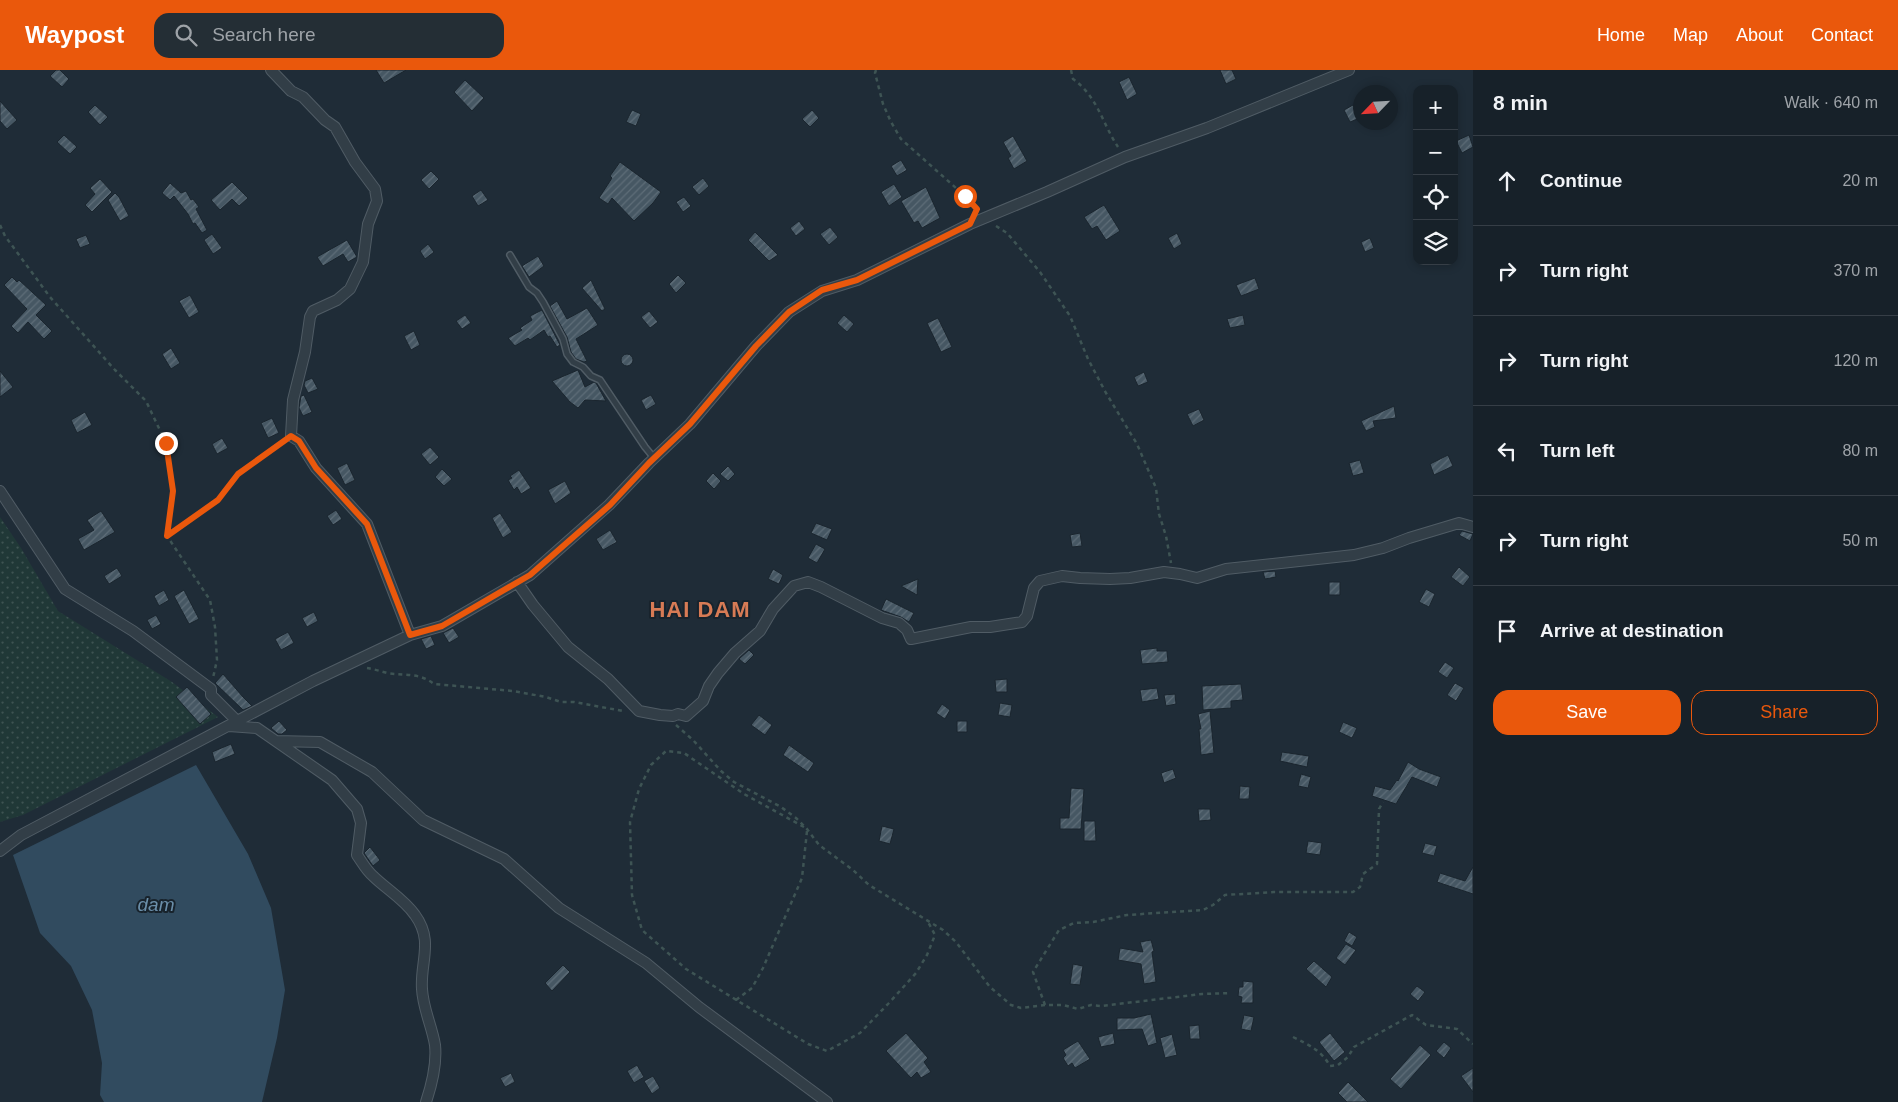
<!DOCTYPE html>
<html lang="en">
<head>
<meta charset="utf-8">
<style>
	:root { --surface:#172129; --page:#242e35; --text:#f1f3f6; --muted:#9ea3a8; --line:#363e46; --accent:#ea580c }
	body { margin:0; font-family:Helvetica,sans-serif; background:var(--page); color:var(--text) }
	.controls { position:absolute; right:15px; top:15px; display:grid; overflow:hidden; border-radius:10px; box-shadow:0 2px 8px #0003 }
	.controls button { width:45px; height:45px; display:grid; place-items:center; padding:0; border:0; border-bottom:1px solid var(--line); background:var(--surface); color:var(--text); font:25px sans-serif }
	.compass { position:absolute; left:1353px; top:15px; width:45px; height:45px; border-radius:50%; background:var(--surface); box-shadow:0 2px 8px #0003; rotate:245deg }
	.stop { position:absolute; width:15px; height:15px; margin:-11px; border:4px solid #ea580c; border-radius:50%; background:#fff }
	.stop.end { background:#ea580c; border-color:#fff; box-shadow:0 1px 5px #0008 }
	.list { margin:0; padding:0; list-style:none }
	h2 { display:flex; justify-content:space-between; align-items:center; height:65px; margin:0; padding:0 20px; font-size:21px }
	h2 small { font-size:16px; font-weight:400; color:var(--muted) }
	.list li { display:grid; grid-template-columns:32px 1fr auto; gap:15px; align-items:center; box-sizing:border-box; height:90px; padding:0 20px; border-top:1px solid var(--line) }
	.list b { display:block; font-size:19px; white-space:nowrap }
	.list em { font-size:16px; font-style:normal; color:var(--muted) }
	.actions { display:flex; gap:10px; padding:15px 20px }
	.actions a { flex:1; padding:11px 0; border:1px solid var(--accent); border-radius:15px; text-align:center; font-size:18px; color:var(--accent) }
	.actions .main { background:var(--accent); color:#fff }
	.icon { flex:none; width:28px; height:28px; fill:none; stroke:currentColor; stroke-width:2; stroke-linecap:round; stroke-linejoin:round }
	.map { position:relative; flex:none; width:1473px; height:1032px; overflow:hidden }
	header { display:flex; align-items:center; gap:30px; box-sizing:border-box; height:70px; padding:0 25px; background:var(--accent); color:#fff }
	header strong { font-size:24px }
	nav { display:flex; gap:28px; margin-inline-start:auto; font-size:18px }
	.search { width:350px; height:45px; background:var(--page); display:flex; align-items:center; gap:12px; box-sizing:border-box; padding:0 18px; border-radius:15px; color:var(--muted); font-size:19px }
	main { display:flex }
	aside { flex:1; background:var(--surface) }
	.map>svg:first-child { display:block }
	.grass { fill:url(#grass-dots) }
	.water { fill:#314b5f }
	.building { fill:url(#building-hatch); stroke:#1a252e }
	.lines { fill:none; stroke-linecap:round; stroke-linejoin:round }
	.service-casing { stroke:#505c65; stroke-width:8 }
	.minor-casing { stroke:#505c65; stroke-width:12 }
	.path { stroke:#3e5454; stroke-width:2.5; stroke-dasharray:4 4; stroke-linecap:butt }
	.service { stroke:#323e47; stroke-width:5 }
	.minor { stroke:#323e47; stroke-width:10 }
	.route { stroke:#ea580c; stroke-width:6 }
	.labels { text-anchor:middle; stroke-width:4; stroke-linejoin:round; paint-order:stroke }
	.water-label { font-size:19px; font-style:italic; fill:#6b8faa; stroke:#18232c }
	.district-label { font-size:22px; font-weight:bold; letter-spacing:1px; fill:#d77b55; stroke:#18232c }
</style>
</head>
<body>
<header>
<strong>Waypost</strong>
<div class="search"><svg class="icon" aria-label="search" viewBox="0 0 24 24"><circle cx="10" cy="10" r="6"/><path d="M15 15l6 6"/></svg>Search here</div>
<nav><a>Home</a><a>Map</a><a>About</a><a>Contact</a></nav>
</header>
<main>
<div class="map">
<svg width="1473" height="1032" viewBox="0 0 1473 1032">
	<defs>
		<pattern id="grass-dots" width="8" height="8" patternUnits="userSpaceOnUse" patternTransform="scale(1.25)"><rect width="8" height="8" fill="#203837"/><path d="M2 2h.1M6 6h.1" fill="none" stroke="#3e5352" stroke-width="1.8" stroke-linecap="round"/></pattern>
		<pattern id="building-hatch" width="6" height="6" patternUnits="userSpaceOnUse" patternTransform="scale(1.25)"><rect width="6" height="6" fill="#465763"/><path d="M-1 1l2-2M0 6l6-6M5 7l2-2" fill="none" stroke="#5e6d78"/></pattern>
	</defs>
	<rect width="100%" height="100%" fill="#1f2c37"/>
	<path class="grass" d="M 0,447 L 21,478 L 58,541 L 172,612 L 218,647 L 23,745 L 0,752 Z"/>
	<path class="water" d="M 196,695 L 248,784 L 271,838 L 285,920 L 277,968 L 262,1032 L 104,1032 L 100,1025 L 102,993 L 92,940 L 71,896 L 40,863 L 13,785 Z"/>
	<path class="building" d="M 56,0 L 60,0 L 69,9 L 62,17 L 50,6 Z
		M 376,0 L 406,0 L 384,13 Z
		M 1220,0 L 1232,0 L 1236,9 L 1226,14 Z
		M 1129,7 L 1137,24 L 1127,30 L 1119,12 Z
		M 465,10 L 484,28 L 472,41 L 454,22 Z
		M 0,31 L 17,50 L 7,59 L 0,51 Z
		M 95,35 L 108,47 L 100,55 L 88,42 Z
		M 1353,35 L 1360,48 L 1350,52 L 1344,40 Z
		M 632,40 L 641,44 L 636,56 L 626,52 Z
		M 812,40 L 819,48 L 810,57 L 802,49 Z
		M 64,65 L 77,77 L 70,84 L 57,72 Z
		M 1469,65 L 1473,77 L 1462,83 L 1456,71 Z
		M 1013,66 L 1027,91 L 1014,99 L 1008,88 L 1011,86 L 1003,72 Z
		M 901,90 L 907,100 L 897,106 L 891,96 Z
		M 620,92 L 661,122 L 653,133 L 634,151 L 612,128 L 608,134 L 599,128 L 612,108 L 610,106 Z
		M 431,101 L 439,109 L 429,119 L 421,110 Z
		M 703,108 L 709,116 L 699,125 L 692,117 Z
		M 100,109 L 112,122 L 92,142 L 85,135 L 95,124 L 90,118 Z
		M 232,112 L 248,128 L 239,136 L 232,129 L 220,140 L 211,130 Z
		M 170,113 L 181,123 L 186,121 L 191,130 L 193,129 L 199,137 L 196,139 L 207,160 L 202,163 L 195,153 L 193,154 L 188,144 L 174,126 L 170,130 L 162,123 Z
		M 894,114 L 902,127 L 889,136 L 881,122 Z
		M 926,117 L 940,148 L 922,158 L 918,151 L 914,153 L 901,131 Z
		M 481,120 L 488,130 L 478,136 L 472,126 Z
		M 115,123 L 119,127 L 129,146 L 120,151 L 108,130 Z
		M 684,127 L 691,136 L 683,142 L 676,132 Z
		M 1104,135 L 1120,161 L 1106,170 L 1097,156 L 1092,159 L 1084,147 Z
		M 799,151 L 805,159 L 796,166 L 790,158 Z
		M 830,157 L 838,167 L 829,175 L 820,164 Z
		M 755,162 L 778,185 L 769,191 L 748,170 Z
		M 1177,163 L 1182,174 L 1174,179 L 1168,168 Z
		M 212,164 L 222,178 L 213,184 L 204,170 Z
		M 86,165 L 90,174 L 80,178 L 76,169 Z
		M 1370,168 L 1374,178 L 1365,182 L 1361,172 Z
		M 347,170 L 357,187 L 348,192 L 343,184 L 323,196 L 317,187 Z
		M 428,174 L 434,182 L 425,189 L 420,181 Z
		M 538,186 L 544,196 L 529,207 L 522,196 Z
		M 678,205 L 686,213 L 676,223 L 669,214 Z
		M 12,207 L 17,212 L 19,210 L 46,235 L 36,245 L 52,261 L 44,269 L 28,252 L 18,263 L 11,256 L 27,239 L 4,215 Z
		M 1255,208 L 1259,219 L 1241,226 L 1236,215 Z
		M 591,210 L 605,239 L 602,241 L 582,218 Z
		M 190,225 L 199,242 L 189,248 L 179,231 Z
		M 557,231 L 567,249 L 587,238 L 598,255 L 576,269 L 587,291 L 584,292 L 576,289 L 571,282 L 567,267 L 550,236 Z
		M 542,240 L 560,275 L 557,277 L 550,266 L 548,267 L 544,260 L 530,270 L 528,268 L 515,276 L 508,268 L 522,260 L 520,258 L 532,250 L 530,246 Z
		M 649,241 L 658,252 L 650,258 L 641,247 Z
		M 465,245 L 471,253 L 462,259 L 456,251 Z
		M 844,245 L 854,254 L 847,262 L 837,253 Z
		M 1243,245 L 1245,255 L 1230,258 L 1227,249 Z
		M 938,248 L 952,277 L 941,282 L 927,253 Z
		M 414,261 L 420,275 L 411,280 L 404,266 Z
		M 171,278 L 180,293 L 171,299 L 162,284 Z
		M621 290a6 6 0 1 1 12 0a6 6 0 1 1-12 0Z
		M 578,300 L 585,317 L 594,312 L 596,313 L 606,331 L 585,330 L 578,338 L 570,332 L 552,311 Z
		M 0,301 L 13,317 L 0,327 Z
		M 1144,302 L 1148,312 L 1138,316 L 1134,307 Z
		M 312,308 L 318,319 L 308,323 L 304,315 L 305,311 Z
		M 304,325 L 312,342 L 303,346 L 299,338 L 301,326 Z
		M 651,325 L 656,334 L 646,340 L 641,330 Z
		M 1394,336 L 1396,348 L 1373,351 L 1375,357 L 1366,361 L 1361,351 Z
		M 1199,339 L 1204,350 L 1193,356 L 1187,344 Z
		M 85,342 L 92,355 L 77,363 L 71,350 Z
		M 272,348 L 279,363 L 268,368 L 261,353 Z
		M 222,368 L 228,378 L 217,384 L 212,374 Z
		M 430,377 L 439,387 L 430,395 L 421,384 Z
		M 1448,385 L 1453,396 L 1434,405 L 1430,394 Z
		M 1360,390 L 1364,403 L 1353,406 L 1349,393 Z
		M 347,393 L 355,410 L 345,415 L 337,398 Z
		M 728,396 L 735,404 L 728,411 L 720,404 Z
		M 442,399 L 452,409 L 444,416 L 435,407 Z
		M 519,400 L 531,418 L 521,424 L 517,417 L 514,420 L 508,410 L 512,408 L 510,406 Z
		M 713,403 L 721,411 L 714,419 L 706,411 Z
		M 565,411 L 571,423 L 555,434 L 548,420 Z
		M 336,440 L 342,449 L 333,455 L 327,446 Z
		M 101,441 L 115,462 L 84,480 L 78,469 L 94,460 L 87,450 Z
		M 500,443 L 512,462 L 503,468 L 492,448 Z
		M 816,453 L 832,459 L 827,470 L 811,463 Z
		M 610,460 L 617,472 L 603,480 L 596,469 Z
		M 1462,461 L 1473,464 L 1470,471 L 1459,465 Z
		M 1080,463 L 1082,476 L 1072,477 L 1070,465 Z
		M 816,474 L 825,479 L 817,493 L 808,488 Z
		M 1459,497 L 1470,507 L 1463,516 L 1451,507 Z
		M 117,498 L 122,506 L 109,514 L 104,506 Z
		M 773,499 L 783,505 L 779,514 L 768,509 Z
		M 1275,501 L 1276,507 L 1265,509 L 1263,502 Z
		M 918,509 L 917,525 L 901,516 Z
		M 1329,512 L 1340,512 L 1340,525 L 1329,525 Z
		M 1426,519 L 1435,524 L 1429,537 L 1419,532 Z
		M 164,520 L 169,530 L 159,536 L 154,526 Z
		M 184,520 L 199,549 L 189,554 L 174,526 Z
		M 886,529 L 914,543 L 909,552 L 901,547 L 881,540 Z
		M 314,542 L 318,551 L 307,557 L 302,548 Z
		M 156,545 L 161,554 L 152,559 L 147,550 Z
		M 453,558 L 459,567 L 449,573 L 443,563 Z
		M 288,562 L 294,573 L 281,580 L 275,569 Z
		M 431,566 L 435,575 L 426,579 L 421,569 Z
		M 1157,578 L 1157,581 L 1167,581 L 1168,592 L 1142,594 L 1140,580 Z
		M 749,580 L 754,585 L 745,594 L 739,589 Z
		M 1445,592 L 1454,598 L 1447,608 L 1438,602 Z
		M 223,604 L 243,627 L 252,636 L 243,640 L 215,613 Z
		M 1007,609 L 1007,622 L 996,622 L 995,610 Z
		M 1455,613 L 1464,618 L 1456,631 L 1447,625 Z
		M 1241,614 L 1243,630 L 1231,631 L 1231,638 L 1203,640 L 1202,616 Z
		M 187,617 L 211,644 L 200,654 L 176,627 Z
		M 1157,618 L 1159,629 L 1142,632 L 1140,620 Z
		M 1175,624 L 1176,634 L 1166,636 L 1164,625 Z
		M 1000,633 L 1012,635 L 1010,647 L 998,645 Z
		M 942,634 L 950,640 L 945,649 L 936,643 Z
		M 1210,641 L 1214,683 L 1201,685 L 1199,659 L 1201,659 L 1198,644 Z
		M 759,645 L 772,655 L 765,665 L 751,655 Z
		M 279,651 L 287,660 L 282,664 L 278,664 L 271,658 Z
		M 957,651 L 967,651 L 967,662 L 957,662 Z
		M 1343,652 L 1357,658 L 1352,668 L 1339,662 Z
		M 231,674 L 235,684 L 215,692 L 212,682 Z
		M 789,675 L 814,693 L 808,702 L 783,685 Z
		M 1282,682 L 1309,686 L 1307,697 L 1280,691 Z
		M 1408,692 L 1419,699 L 1441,707 L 1437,717 L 1412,707 L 1396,734 L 1372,726 L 1375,716 L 1390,720 L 1397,710 L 1398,711 Z
		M 1173,699 L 1176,708 L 1164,713 L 1161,703 Z
		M 1301,704 L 1311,707 L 1308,718 L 1298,716 Z
		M 1240,716 L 1250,717 L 1249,729 L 1239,729 Z
		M 1071,718 L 1084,719 L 1081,759 L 1060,759 L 1060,748 L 1069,748 Z
		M 1198,739 L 1210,739 L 1211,750 L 1199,751 Z
		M 1084,751 L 1095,751 L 1096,771 L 1084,771 Z
		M 882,756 L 894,759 L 890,774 L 879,771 Z
		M 1308,771 L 1322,773 L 1320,785 L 1306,783 Z
		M 1425,773 L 1437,776 L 1434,786 L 1422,783 Z
		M 370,777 L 380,790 L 373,796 L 364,783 Z
		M 1473,797 L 1473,824 L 1437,812 L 1440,803 L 1465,811 Z
		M 1349,862 L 1357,867 L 1352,876 L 1344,871 Z
		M 1151,870 L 1154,881 L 1152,882 L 1156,912 L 1144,914 L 1141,894 L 1118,890 L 1120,878 L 1143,882 L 1140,872 Z
		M 1346,874 L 1356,880 L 1345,895 L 1336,888 Z
		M 1314,891 L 1332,907 L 1326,917 L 1306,899 Z
		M 1073,894 L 1083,896 L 1080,915 L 1070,914 Z
		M 563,895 L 570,902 L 552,921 L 545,913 Z
		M 1243,911 L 1253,912 L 1253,933 L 1241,933 L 1242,927 L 1238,926 L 1239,917 L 1243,917 Z
		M 1417,916 L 1425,922 L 1418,931 L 1410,924 Z
		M 1151,944 L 1157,973 L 1148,976 L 1142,959 L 1117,960 L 1117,948 L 1134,948 Z
		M 1244,945 L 1254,947 L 1251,961 L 1241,959 Z
		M 1199,955 L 1200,969 L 1190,969 L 1189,956 Z
		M 906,963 L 928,988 L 924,992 L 931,1002 L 921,1008 L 917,1002 L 911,1008 L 886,981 Z
		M 1113,963 L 1115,974 L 1101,977 L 1098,967 Z
		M 1330,963 L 1345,982 L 1334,991 L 1319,972 Z
		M 1172,964 L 1177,985 L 1165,988 L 1160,968 Z
		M 1078,971 L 1090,989 L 1075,998 L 1072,993 L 1068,996 L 1063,988 L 1066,985 L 1063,980 Z
		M 1444,972 L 1451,978 L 1444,988 L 1436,981 Z
		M 1420,975 L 1431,985 L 1401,1019 L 1390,1009 Z
		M 637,995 L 644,1007 L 634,1013 L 627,1001 Z
		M 1473,998 L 1473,1022 L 1461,1006 Z
		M 511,1003 L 515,1012 L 505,1017 L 500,1008 Z
		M 653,1006 L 660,1018 L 652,1024 L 644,1011 Z
		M 1348,1012 L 1368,1032 L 1347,1032 L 1338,1023 Z"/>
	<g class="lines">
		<g class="service-casing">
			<path id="service" d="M 510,185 L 529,217 L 537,223 L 543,232 L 563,269 L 567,284 L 573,292 L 583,297 L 591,306 L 600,310 L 645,377 L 654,388"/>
		</g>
		<g class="minor-casing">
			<path id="minor" d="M 271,0 L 291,21 L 303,27 L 325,50 L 335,57 L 355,92 L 375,119 L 377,131 L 368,154 L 363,192 L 350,219 L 337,230 L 313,241 L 310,247 L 305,282 L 293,330 L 291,366 L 299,371 L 316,398 L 367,454 L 410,565
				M 0,421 L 65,519 L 133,561 L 211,619 L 211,625 L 237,651
				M 517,512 L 533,535 L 568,577 L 608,609 L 639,641 L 660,645 L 673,646 L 678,644 L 686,646 L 703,631 L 709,616 L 718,603 L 735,583 L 760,561 L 773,539 L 794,516 L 808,512 L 821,517 L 882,548 L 899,553 L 907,560 L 911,569 L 971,557 L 990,557 L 1022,552 L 1027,546 L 1034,518 L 1040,511 L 1062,506 L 1080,508 L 1110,509 L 1130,508 L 1164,502 L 1180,504 L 1197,508 L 1226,499 L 1354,485 L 1383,478 L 1409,468 L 1459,453 L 1473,457
				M 229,656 L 257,658 L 332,710 L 357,739 L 361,753 L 357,785 C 362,792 366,800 373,806 C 386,819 404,829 415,845 C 434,871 420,892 422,919 C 423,939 432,956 435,975 C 437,994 432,1014 426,1032
				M 276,671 L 320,672 L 372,702 L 423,750 L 504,789 L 559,838 L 646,893 L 699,937 L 827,1032
				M 0,781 L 21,765 L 313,611 L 410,565 L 442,556 L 530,505 L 609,435 L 649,393 L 690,354 L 756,276 L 789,242 L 822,221 L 857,210 L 970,154 L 1047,122 L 1125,87 L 1207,58 L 1349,0"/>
		</g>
		<path class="path" d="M 876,0 L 875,3 L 883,34 L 891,52 L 901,69 L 965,126 L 977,139
			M 1071,0 L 1073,9 C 1098,27 1102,53 1118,77
			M 0,155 L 5,166 L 50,227 L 115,300 L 146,331 L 166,373 L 173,421 L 167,466 L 210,530 L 215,557 L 217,590 L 213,608
			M 996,156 L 1007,163 L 1040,202 L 1070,246 L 1088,289 L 1106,323 L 1137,374 L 1156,418 L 1159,444 L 1166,466 L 1171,493
			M 167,466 L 218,430 L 238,403 L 283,371
			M 367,598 C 373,599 380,601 387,603 C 403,606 419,602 434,614 L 513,621 L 546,627 L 561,632 L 574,632 L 623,641
			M 676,655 L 693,670 L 721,701 L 734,712 L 781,737 L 796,748 L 807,759 L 819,775 L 853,800 L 869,815 L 943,860 L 956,872 L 990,917 L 1011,935 L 1021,938 L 1045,935 L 1063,935 L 1078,939 L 1091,935 L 1101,936 L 1202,924 L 1231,923
			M 804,757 L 744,724 L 684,683 L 666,681 L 651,695 L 639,719 L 630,752 L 632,825 L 642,860 L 686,899 L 808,974 L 827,981 L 860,963 L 889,933 L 916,903 L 927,885 L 935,865 L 927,850
			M 736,930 L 752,918 L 763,898 L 802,808 L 807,761
			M 1045,935 L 1033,902 L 1059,860 L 1074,853 L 1093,852 L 1127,845 L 1203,840 L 1213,835 L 1225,825 L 1274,822 L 1353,822 L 1360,817 L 1363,804 L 1377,794 L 1379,739 L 1383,732
			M 1293,967 C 1309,975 1321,980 1330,996 L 1338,995 L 1348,987 L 1354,977 L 1412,945 L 1426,955 L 1457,959 L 1473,974"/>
		<use href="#service" class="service"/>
		<use href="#minor" class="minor"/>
	</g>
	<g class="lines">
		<path class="route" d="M 166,373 L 173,421 L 167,466 L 218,430 L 238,404 L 291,366 L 299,371 L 316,398 L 367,454 L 410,565 L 442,556 L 530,505 L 610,435 L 649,393 L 690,354 L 756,276 L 789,242 L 822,220 L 857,210 L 970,154 L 977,139 L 965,126"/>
	</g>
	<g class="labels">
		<g class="water-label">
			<text x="156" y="841">dam</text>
		</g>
		<g class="district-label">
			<text x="700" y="547">HAI DAM</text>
		</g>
	</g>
</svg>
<div class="controls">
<button>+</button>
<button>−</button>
<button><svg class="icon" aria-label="locate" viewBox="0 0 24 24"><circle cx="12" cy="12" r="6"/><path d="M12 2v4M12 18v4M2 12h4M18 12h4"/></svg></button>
<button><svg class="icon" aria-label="layers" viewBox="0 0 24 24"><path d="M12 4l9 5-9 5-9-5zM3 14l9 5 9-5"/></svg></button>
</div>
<svg class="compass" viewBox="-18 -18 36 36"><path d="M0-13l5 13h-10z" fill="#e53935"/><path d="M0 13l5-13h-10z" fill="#9ea3a8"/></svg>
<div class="stop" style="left:965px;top:126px"></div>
<div class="stop end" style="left:166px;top:373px"></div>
</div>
<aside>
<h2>8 min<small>Walk · 640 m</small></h2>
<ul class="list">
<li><svg class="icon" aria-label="ahead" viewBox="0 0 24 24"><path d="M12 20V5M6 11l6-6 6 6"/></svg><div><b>Continue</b></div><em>20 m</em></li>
<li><svg class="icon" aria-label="right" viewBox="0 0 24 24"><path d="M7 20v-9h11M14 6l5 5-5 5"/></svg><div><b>Turn right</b></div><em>370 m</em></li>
<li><svg class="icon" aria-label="right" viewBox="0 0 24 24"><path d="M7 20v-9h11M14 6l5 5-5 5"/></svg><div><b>Turn right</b></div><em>120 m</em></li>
<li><svg class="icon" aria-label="left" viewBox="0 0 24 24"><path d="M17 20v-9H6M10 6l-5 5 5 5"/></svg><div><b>Turn left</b></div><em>80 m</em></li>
<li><svg class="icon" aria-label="right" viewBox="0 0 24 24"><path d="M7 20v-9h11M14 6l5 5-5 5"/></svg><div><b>Turn right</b></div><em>50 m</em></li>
<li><svg class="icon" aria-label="arrive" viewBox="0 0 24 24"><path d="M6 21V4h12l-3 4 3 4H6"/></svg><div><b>Arrive at destination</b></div></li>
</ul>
<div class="actions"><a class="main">Save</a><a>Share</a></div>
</aside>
</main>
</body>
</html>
